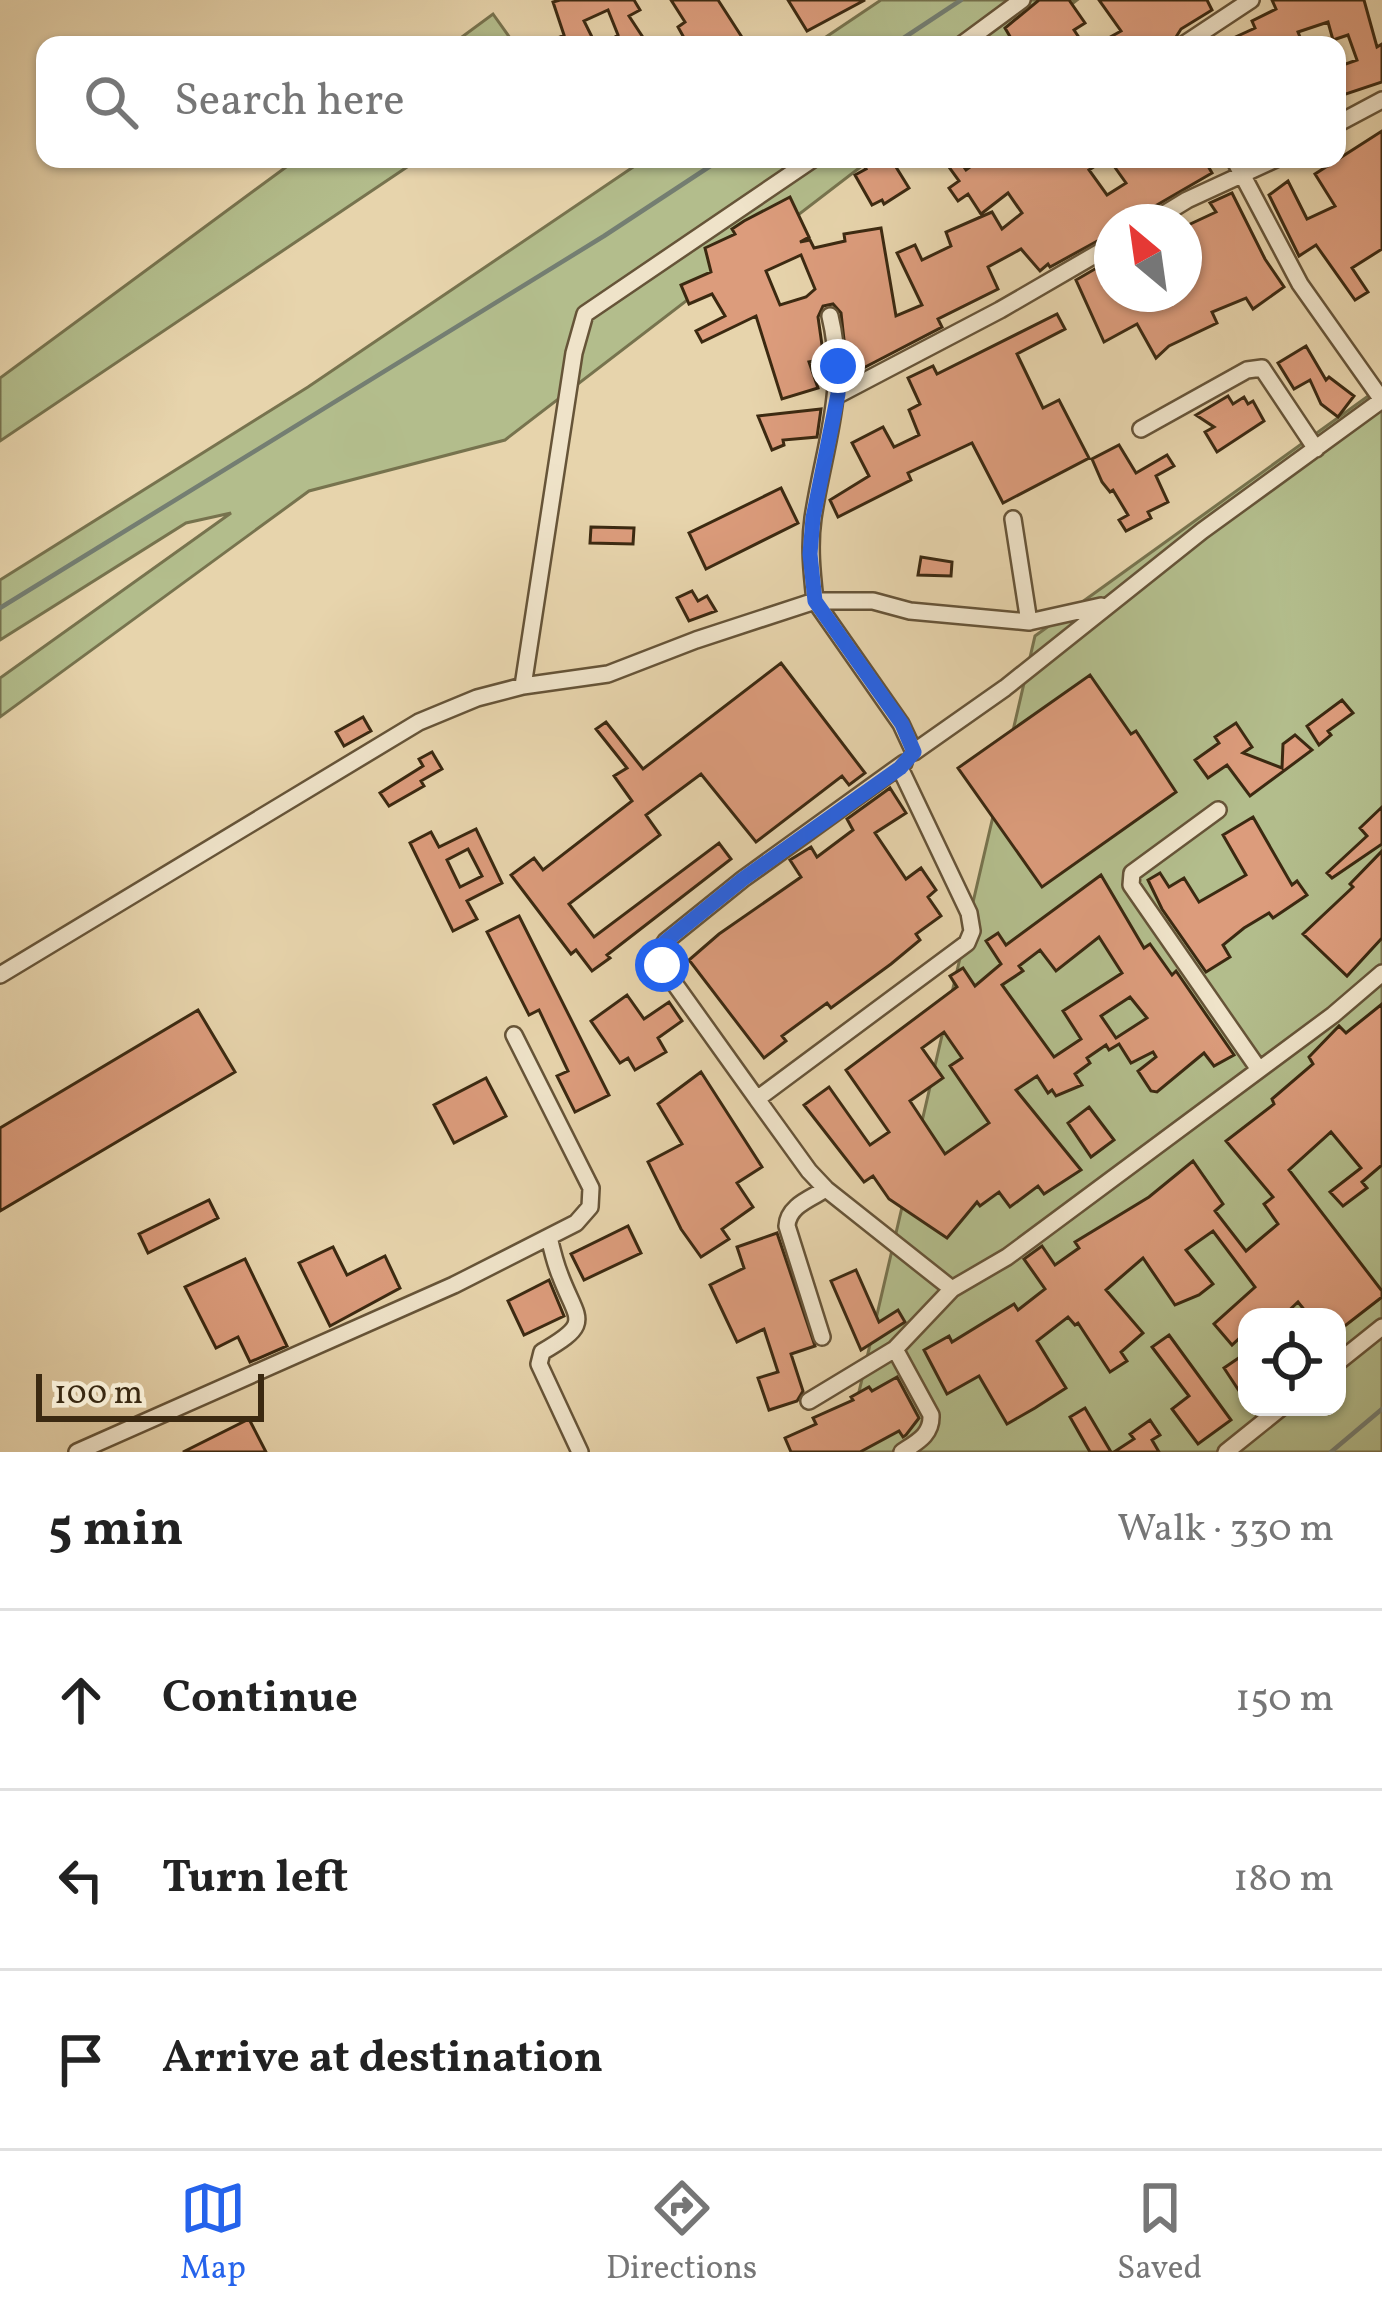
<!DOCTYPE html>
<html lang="en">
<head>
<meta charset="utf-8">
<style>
	:root { --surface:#fff; --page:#f6f6f6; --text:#222; --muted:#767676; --line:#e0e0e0; --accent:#2563eb }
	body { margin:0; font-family:Vollkorn,serif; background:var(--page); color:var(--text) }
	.controls { position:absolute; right:36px; bottom:36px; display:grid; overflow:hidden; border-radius:24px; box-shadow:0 3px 9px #0004 }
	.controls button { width:108px; height:108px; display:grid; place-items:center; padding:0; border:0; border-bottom:3px solid var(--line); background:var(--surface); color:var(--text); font:60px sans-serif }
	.compass { position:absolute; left:1094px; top:204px; width:108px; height:108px; border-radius:50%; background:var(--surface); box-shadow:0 3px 9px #0004; rotate:331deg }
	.scale { position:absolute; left:36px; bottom:30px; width:228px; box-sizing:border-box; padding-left:12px; border:6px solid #3b2911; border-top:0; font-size:33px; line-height:42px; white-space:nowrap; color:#3b2911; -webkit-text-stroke:9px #efe3c9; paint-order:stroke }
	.stop { position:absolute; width:36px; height:36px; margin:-27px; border:9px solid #2563eb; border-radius:50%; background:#fff }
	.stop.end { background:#2563eb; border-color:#fff; box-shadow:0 3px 12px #0008 }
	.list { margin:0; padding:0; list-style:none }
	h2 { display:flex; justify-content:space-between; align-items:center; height:156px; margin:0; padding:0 48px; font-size:51px }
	h2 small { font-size:39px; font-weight:400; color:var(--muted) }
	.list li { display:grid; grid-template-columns:78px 1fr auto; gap:36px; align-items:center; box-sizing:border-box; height:180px; padding:0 48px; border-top:3px solid var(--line) }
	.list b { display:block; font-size:45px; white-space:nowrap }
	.list em { font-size:39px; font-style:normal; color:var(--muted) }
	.icon { flex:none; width:66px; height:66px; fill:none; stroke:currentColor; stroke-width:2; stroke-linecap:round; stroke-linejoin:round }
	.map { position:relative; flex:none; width:1382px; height:1452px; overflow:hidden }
	.search { position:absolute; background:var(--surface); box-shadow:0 3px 9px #0004; left:36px; right:36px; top:36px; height:132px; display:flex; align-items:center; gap:30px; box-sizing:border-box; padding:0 42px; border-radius:24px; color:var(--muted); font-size:45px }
	.sheet { height:696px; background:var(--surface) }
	nav { display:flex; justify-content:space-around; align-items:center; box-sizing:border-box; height:168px; border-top:3px solid var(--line); background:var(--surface); font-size:33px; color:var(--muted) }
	nav a { display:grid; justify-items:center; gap:6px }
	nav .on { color:var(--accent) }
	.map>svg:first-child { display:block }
	.green { fill:#b3bd8c; stroke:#77734e; stroke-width:3; fill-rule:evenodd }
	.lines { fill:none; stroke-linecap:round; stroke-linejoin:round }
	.stream { stroke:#747e72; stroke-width:4.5 }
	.building { fill:#dc9c7c; stroke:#3b2911; stroke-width:3; fill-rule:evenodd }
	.minor-casing { stroke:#665438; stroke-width:20 }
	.minor { stroke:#efe3c9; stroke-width:15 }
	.route { stroke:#2563eb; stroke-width:15 }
</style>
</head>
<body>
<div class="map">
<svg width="1382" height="1452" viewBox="0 0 1382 1452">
	<rect width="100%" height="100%" fill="#e7d4ac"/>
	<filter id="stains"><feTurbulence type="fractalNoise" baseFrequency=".00167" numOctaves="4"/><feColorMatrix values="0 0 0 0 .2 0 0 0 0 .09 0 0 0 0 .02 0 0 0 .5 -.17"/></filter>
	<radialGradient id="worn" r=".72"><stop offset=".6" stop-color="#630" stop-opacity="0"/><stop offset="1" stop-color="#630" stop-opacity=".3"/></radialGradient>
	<path class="green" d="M 881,0 L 1077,0 L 1019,45 L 814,45 Z
		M 493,14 L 515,45 L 451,45 Z
		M 297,159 L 419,159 L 0,441 L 0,378 Z
		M 645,159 L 871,159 L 505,440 L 309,491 L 0,717 L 0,678 L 231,513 L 186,523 L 0,640 L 0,580 L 308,387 Z
		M 1382,386 L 1382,1452 L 845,1452 L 1035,636 ZM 1247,1317 L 1337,1317 L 1337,1407 L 1247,1407 Z"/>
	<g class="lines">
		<path class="stream" d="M 893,45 L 961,0
			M 0,608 L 604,236 L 721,159
			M 1331,1452 L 1382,1409"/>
	</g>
	<path class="building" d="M 560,0 L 634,0 L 640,10 L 629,16 L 648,45 L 603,45 L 618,35 L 608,10 L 584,21 L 596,45 L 542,45 L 564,35 L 553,2 Z
		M 671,0 L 718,0 L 747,45 L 708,45 L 704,38 L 688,45 L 678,27 L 685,22 Z
		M 788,0 L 865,0 L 807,31 Z
		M 1039,0 L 1069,0 L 1085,23 L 1074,30 L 1084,45 L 1015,45 L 1005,28 Z
		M 1099,0 L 1207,0 L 1212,10 L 1181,29 L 1171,45 L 1096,45 L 1121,31 Z
		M 1272,0 L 1364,0 L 1377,47 L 1382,44 L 1382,82 L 1337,97 L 1337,67 L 1357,60 L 1348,35 L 1333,40 L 1328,22 L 1298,32 L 1300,37 L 1292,41 L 1293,45 L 1218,45 L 1255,28 L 1252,21 L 1276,9 Z
		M 1382,131 L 1382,249 L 1352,268 L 1368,292 L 1355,300 L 1316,245 L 1299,256 L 1269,195 L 1288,181 L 1307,219 L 1335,206 L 1315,174 Z
		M 859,159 L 891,159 L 909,188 L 884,204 L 882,200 L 872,205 L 855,175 L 866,169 Z
		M 981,159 L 1106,159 L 1089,170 L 1107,195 L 1126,183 L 1109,159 L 1204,159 L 1212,173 L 1145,212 L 1136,222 L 1112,222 L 1112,233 L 1050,267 L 1048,264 L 1040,271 L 1021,249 L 988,267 L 998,289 L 938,319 L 942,327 L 848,376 L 841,313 L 833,304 L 823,306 L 818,317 L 824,359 L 809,362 L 818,388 L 782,399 L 756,316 L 702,342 L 696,331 L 725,316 L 712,294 L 689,304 L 681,285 L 711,272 L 705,248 L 735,234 L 732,229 L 744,221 L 790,197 L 809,237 L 800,242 L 810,240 L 814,248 L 845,241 L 844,234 L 881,228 L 896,316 L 922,305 L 897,253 L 915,245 L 922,260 L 951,246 L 946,232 L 992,212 L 1002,229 L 1022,213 L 1008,193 L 981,214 L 968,194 L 958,201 L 949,188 L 959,181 L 949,167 L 959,160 L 966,170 ZM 801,255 L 815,289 L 806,297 L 780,305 L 766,271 Z
		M 1232,193 L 1265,259 L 1284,287 L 1253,309 L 1246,298 L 1212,312 L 1217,323 L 1169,346 L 1156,358 L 1137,324 L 1104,342 L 1076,280 L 1112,259 L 1112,294 L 1184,294 L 1184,265 L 1198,258 L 1184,227 L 1216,212 L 1210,203 Z
		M 1057,314 L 1065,329 L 1017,354 L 1043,408 L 1059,400 L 1089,458 L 1003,503 L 972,443 L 908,473 L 911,480 L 838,517 L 830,500 L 869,476 L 852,443 L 883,427 L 894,447 L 919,435 L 909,410 L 920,404 L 908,378 L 933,366 L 937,374 Z
		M 1306,346 L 1326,380 L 1329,377 L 1354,396 L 1338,417 L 1321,404 L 1310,380 L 1294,389 L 1278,363 Z
		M 1228,396 L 1233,404 L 1244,397 L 1248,404 L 1253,401 L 1264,421 L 1217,452 L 1205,432 L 1214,427 L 1196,415 Z
		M 821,409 L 817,437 L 783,440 L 784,445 L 772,450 L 758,416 Z
		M 1119,445 L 1136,473 L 1167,455 L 1174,466 L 1156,476 L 1168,502 L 1148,512 L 1151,518 L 1126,531 L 1119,520 L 1128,515 L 1113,490 L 1110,492 L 1102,482 L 1092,459 Z
		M 781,488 L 798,523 L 706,569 L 689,533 Z
		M 591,527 L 634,528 L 633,544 L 590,543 Z
		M 921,557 L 952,562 L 951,576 L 918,575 Z
		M 692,591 L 698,601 L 707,596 L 716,611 L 689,621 L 677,598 Z
		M 781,663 L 865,773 L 849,785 L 842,776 L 756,842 L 701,774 L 646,815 L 660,835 L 569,904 L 594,937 L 719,843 L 731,859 L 607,955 L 610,958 L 592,971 L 576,950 L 571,954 L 511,875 L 534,858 L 543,870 L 632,801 L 614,776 L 627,768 L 596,729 L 606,722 L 643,769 Z
		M 1090,675 L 1131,734 L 1136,731 L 1176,792 L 1042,887 L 958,768 Z
		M 1342,700 L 1353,713 L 1328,731 L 1331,735 L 1319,745 L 1307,726 Z
		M 363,717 L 371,731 L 344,746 L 336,732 Z
		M 1236,723 L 1252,747 L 1243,753 L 1282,768 L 1283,744 L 1295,735 L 1312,750 L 1250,796 L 1227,765 L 1208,778 L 1195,760 L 1219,743 L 1215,737 Z
		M 432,752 L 442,769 L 421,781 L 424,786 L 389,806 L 380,793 L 423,766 L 419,759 Z
		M 890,788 L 906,813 L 875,833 L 906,879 L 921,868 L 936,890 L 928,897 L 941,916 L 916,934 L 920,940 L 891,964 L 831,1008 L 827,1003 L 782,1036 L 786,1041 L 764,1058 L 689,960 L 719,934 L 801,877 L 790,860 L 811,847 L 817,857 L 853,830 L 847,819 Z
		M 1382,807 L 1382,844 L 1332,878 L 1327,873 L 1367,836 L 1360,828 Z
		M 1253,817 L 1292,885 L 1297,881 L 1307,895 L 1273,918 L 1269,913 L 1244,928 L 1223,945 L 1230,957 L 1206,972 L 1162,909 L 1148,880 L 1160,873 L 1169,887 L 1184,878 L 1199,902 L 1246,875 L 1223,835 Z
		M 476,829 L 502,883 L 467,901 L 477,919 L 453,931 L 410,843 L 431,832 L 439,847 ZM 468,849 L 482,876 L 460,887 L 447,860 Z
		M 1382,851 L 1382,938 L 1347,976 L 1303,934 L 1353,887 L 1350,884 Z
		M 1101,875 L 1144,948 L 1150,944 L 1172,975 L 1176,971 L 1234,1055 L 1214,1066 L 1204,1053 L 1157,1092 L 1151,1091 L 1138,1071 L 1156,1057 L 1153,1052 L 1131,1063 L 1119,1044 L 1109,1050 L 1106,1045 L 1087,1058 L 1090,1063 L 1075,1074 L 1082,1085 L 1056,1096 L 1052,1090 L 1048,1093 L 1037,1076 L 1016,1090 L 1081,1170 L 1044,1194 L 1038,1186 L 1010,1207 L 999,1192 L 980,1206 L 977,1202 L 947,1238 L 889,1199 L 873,1176 L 864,1182 L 804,1105 L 829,1087 L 870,1145 L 889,1132 L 846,1070 L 957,987 L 950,976 L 963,968 L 975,986 L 1001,964 L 986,941 L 998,933 L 1006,945 ZM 1099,937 L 1122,973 L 1063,1011 L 1081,1039 L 1054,1057 L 1002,985 L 1023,971 L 1019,966 L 1040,950 L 1056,971 ZM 1130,997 L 1147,1018 L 1116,1038 L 1101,1016 ZM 944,1032 L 962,1058 L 950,1066 L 989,1123 L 945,1154 L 910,1101 L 943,1078 L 922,1048 Z
		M 519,916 L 609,1095 L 575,1112 L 557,1076 L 568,1071 L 539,1010 L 529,1015 L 487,932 Z
		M 627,995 L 644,1019 L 669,1002 L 682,1021 L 658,1038 L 666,1052 L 635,1070 L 628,1058 L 620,1063 L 591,1021 Z
		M 1382,1004 L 1382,1165 L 1362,1182 L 1367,1188 L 1343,1206 L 1330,1192 L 1361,1168 L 1331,1132 L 1289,1170 L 1382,1291 L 1382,1297 L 1337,1332 L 1337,1317 L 1310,1317 L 1298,1302 L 1282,1317 L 1247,1317 L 1247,1331 L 1232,1345 L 1214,1324 L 1255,1287 L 1213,1231 L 1186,1250 L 1213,1284 L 1199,1295 L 1175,1305 L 1143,1258 L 1106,1290 L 1143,1333 L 1121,1352 L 1127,1361 L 1110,1372 L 1078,1323 L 1075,1325 L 1068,1317 L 1037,1341 L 1066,1388 L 1035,1408 L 1007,1424 L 979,1376 L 947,1394 L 924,1350 L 949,1336 L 952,1342 L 1014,1304 L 1018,1310 L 1045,1289 L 1024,1259 L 1042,1246 L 1055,1265 L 1079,1248 L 1075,1242 L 1149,1197 L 1193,1161 L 1223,1204 L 1215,1211 L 1246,1251 L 1278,1224 L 1264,1204 L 1273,1197 L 1226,1141 L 1274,1104 L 1272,1099 L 1313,1064 L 1309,1057 L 1339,1026 L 1346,1033 Z
		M 198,1010 L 235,1072 L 0,1211 L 0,1128 Z
		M 701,1072 L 762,1167 L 737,1183 L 753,1207 L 722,1229 L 729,1239 L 701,1257 L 681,1229 L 648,1162 L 682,1144 L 658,1104 Z
		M 486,1078 L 506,1116 L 454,1143 L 434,1105 Z
		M 1089,1107 L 1114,1140 L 1091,1157 L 1068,1123 Z
		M 209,1200 L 218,1218 L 148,1253 L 139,1234 Z
		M 628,1226 L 641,1253 L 584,1280 L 571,1254 Z
		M 777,1233 L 815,1346 L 791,1354 L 803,1391 L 797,1401 L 769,1410 L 758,1378 L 778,1372 L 764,1329 L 737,1342 L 710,1285 L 744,1268 L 737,1247 Z
		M 333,1247 L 347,1275 L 385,1256 L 400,1288 L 330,1326 L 299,1263 Z
		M 245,1259 L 287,1346 L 250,1362 L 238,1337 L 216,1348 L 185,1287 Z
		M 856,1270 L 879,1322 L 898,1310 L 905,1322 L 861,1350 L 831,1281 Z
		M 549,1280 L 564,1316 L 524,1335 L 508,1301 Z
		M 1169,1335 L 1231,1420 L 1198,1444 L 1172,1409 L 1189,1396 L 1152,1347 Z
		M 1240,1357 L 1247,1367 L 1247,1403 L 1224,1368 Z
		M 897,1377 L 919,1418 L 906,1435 L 903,1437 L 899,1431 L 860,1452 L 791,1452 L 785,1438 L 816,1424 L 813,1418 L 853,1400 L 851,1397 L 869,1387 L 872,1391 Z
		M 1085,1408 L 1111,1452 L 1090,1452 L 1070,1417 Z
		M 249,1419 L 266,1452 L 183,1452 Z
		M 1150,1420 L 1160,1435 L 1152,1440 L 1159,1452 L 1114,1452 L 1134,1439 L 1130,1434 Z"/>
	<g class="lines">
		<g class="minor-casing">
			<path id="minor" d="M 961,45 L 1022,0
				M 1183,45 L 1251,0
				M 1337,124 L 1382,100
				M 1234,159 L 1300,284 L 1382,400
				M 1151,222 L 1187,200 L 1276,159
				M 830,316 C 848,390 824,445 813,518 C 809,546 812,573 815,601 L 873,601 L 910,611 L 1029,622 L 1101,606
				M 838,395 L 1000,310 L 1112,245
				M 1141,429 L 1247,370 L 1262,368 L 1316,449
				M 1013,519 L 1029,622
				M 523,686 L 574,353 L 585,314 L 813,159
				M 900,768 L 969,913 L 972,931 L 967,943 L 757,1099 L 809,1171 L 826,1189 L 952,1289
				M 1218,810 L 1132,873 L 1131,885 L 1258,1068
				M 0,975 L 419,722 L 477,698 L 523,686 L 608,674 L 696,640 L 815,601 L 901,724 L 914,752 L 1005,688 L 1202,531 L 1382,400
				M 757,1099 L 662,966 L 658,953 L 666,941 L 743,879 L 904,763
				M 549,1237 C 552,1250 555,1263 560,1275 C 577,1321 594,1322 542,1352 L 539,1364 L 580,1452
				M 822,1337 L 787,1226 C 788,1206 810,1199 826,1189
				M 895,1349 L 931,1415 C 932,1435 917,1442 902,1452
				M 1337,1363 L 1382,1327
				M 809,1401 L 895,1349 L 952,1289 L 1007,1257 L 1333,1015 L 1382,973
				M 77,1452 L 454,1285 L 576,1223 L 590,1207 L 591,1188 L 514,1035
				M 1226,1452 L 1282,1407"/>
		</g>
		<use href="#minor" class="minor"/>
	</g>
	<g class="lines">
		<path class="route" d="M 662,965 L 658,953 L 666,941 L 743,879 L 900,768 L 914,752 L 902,724 L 815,601 L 810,554 L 813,518 L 838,394 L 838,366"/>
	</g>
	<rect width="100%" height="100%" filter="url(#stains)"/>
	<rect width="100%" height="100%" fill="url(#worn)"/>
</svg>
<div class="controls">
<button><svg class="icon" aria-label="locate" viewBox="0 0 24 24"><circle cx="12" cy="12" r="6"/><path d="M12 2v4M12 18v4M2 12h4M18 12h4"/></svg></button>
</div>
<svg class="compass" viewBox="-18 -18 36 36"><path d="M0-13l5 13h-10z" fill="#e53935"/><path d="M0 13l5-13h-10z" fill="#767676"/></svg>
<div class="scale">100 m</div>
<div class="stop" style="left:662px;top:965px"></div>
<div class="stop end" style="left:838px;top:366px"></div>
<div class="search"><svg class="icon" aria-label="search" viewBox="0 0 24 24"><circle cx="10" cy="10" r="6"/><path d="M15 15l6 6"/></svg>Search here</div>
</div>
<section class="sheet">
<h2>5 min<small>Walk · 330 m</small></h2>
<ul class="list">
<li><svg class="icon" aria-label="ahead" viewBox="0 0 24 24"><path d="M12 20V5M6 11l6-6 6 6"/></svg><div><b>Continue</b></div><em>150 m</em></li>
<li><svg class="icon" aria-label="left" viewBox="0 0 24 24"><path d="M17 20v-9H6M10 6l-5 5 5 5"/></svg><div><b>Turn left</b></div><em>180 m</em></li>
<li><svg class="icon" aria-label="arrive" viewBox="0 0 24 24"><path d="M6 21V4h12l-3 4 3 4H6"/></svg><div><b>Arrive at destination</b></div></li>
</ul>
</section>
<nav>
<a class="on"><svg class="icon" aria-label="map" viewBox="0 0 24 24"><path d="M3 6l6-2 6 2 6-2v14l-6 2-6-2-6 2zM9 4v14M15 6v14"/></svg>Map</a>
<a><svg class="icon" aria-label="directions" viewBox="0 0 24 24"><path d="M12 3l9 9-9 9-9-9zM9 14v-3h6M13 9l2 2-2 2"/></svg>Directions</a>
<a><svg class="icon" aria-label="saved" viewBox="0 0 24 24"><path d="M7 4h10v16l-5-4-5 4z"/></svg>Saved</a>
</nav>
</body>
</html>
